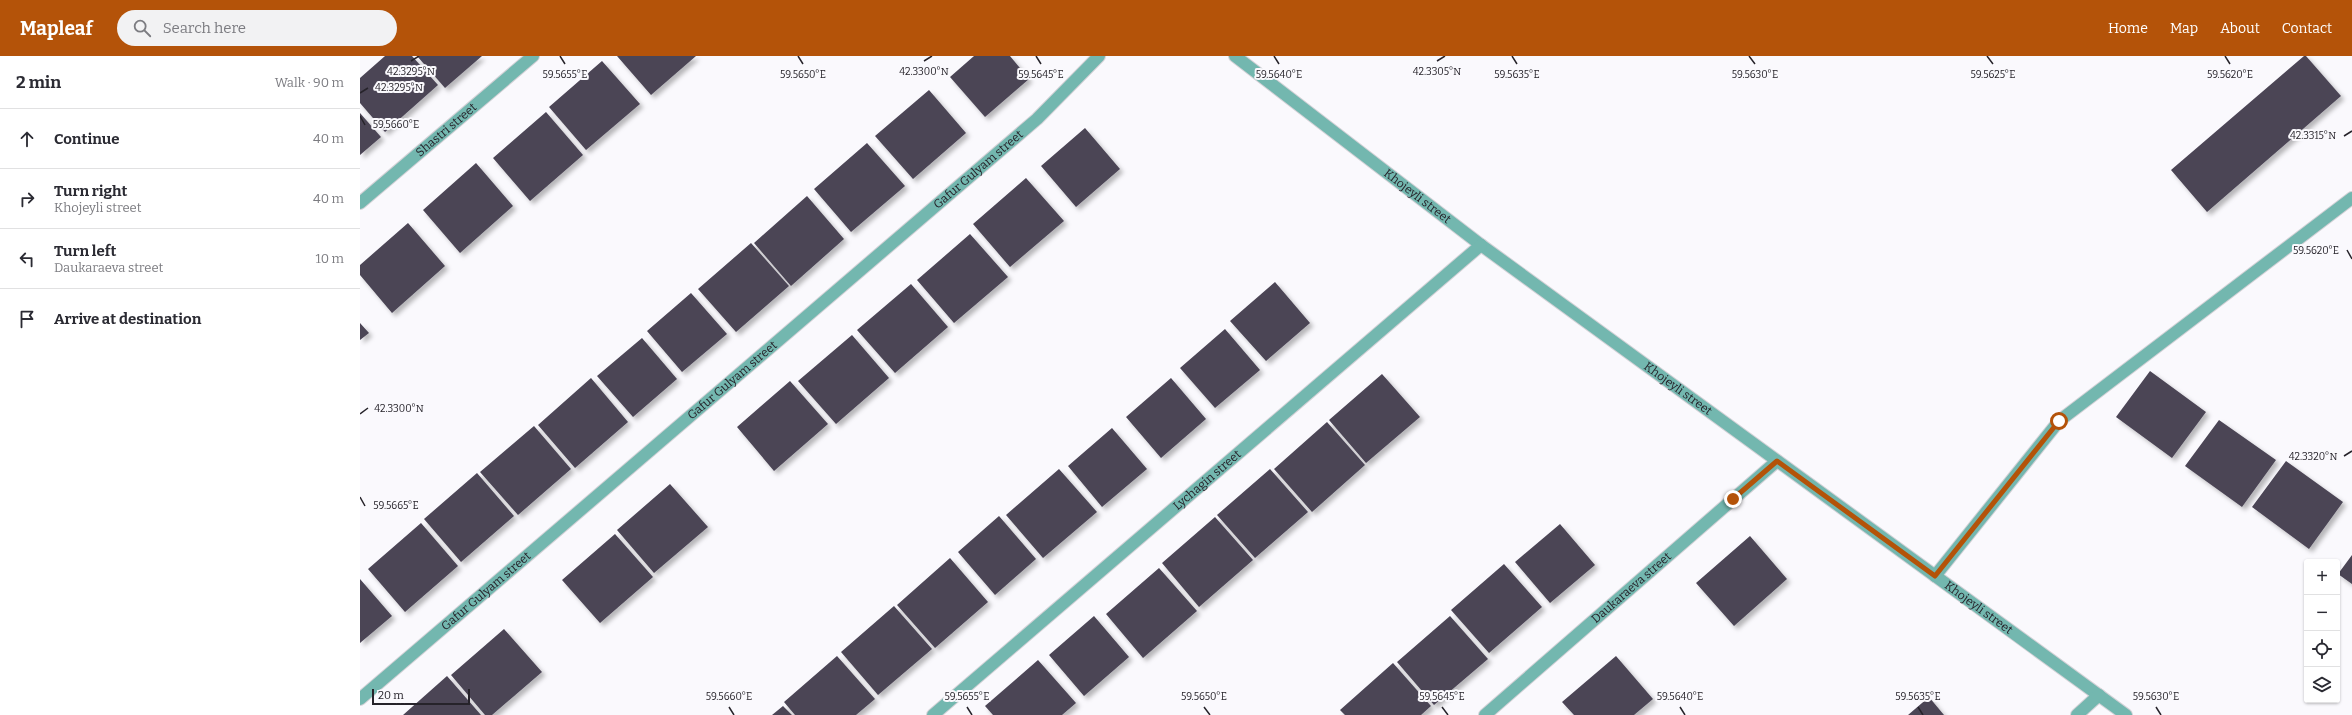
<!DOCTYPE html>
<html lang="en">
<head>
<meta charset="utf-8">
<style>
	:root { --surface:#fff; --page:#f2f2f3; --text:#2b2b33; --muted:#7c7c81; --line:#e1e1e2; --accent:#b45309 }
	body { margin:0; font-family:Bitter,serif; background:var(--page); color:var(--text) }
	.controls { position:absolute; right:12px; bottom:12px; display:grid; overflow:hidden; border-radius:4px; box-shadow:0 1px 3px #0004 }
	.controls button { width:36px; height:36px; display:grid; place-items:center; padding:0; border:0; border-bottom:1px solid var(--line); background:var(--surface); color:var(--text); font:20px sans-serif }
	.scale { position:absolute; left:12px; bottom:10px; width:98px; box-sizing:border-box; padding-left:4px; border:2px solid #26232a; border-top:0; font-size:11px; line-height:14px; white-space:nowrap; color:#26232a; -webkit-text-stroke:3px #faf9fd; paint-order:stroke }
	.stop { position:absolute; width:12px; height:12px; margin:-9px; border:3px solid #b45309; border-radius:50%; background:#fff }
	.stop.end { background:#b45309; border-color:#fff; box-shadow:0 1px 4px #0008 }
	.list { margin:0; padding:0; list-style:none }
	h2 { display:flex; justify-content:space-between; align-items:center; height:52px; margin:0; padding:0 16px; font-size:17px }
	h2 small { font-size:13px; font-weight:400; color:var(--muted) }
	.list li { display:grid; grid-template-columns:26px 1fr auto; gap:12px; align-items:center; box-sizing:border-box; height:60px; padding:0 16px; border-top:1px solid var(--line) }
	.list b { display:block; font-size:15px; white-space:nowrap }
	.list p { margin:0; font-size:13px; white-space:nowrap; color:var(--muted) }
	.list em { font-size:13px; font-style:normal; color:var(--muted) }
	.icon { flex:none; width:22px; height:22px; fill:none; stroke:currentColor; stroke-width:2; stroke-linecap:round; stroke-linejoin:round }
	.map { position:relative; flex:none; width:1992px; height:659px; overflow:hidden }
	header { display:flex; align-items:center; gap:24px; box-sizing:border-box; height:56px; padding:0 20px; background:var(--accent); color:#fff }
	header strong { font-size:19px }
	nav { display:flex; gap:22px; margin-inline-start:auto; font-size:14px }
	.search { width:280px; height:36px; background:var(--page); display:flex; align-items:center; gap:10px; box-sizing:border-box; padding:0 14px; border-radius:22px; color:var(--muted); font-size:15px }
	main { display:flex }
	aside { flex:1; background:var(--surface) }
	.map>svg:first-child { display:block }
	.building { fill:#4b4555; filter:url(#shadow) }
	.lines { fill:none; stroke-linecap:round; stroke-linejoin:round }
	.minor-casing { stroke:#d4d2d7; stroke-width:14 }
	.minor { stroke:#73b7af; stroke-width:12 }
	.route { stroke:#b45309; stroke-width:5 }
	.ticks { fill:none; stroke:#26232a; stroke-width:1.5 }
	.labels { text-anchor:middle; stroke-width:4; stroke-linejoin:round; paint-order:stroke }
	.street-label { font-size:12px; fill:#26232a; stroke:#faf9fd }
	.ticks-label { font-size:10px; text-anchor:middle; fill:#26232a; stroke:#faf9fd; stroke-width:4; stroke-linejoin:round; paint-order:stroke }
</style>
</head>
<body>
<header>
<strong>Mapleaf</strong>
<div class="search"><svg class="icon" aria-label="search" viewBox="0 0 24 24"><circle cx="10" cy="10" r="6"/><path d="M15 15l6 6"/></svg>Search here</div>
<nav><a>Home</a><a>Map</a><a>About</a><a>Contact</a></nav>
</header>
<main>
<aside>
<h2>2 min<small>Walk · 90 m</small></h2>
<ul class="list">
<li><svg class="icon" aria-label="ahead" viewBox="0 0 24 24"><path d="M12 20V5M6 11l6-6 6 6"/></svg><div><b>Continue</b></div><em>40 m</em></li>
<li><svg class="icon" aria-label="right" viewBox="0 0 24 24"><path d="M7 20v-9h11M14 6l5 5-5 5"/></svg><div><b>Turn right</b><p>Khojeyli street</p></div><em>40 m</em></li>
<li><svg class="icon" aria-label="left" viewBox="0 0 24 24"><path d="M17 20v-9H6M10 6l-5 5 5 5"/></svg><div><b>Turn left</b><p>Daukaraeva street</p></div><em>10 m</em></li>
<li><svg class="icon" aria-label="arrive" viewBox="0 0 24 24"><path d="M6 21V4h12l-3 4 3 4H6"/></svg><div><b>Arrive at destination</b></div></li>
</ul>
</aside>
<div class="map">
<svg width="1992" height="659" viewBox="0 0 1992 659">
	<defs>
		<filter id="shadow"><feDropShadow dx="3.5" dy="3.5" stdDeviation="2" flood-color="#0004"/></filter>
	</defs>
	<rect width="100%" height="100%" fill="#faf9fd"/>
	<path class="building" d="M 25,0 L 52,0 L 78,29 L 25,76 L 0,47 L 0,22 Z
		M 57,0 L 122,0 L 85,32 Z
		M 257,0 L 336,0 L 291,39 Z
		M 614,0 L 650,0 L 669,23 L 625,61 L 590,21 Z
		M 1944,0 L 1946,0 L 1981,40 L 1847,156 L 1811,114 Z
		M 242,5 L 280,48 L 226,94 L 189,51 Z
		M 569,34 L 606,77 L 553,123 L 515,80 Z
		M 186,56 L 223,99 L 170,145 L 133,102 Z
		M 0,57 L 21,81 L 0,99 Z
		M 725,72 L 760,113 L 716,151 L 681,110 Z
		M 507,87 L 545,130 L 491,176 L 454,133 Z
		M 116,107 L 153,150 L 100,197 L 63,154 Z
		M 666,122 L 704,165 L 650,211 L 613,168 Z
		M 447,140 L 484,183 L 431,230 L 394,187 Z
		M 48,167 L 85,210 L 32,257 L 0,219 L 0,209 Z
		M 610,178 L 648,221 L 594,267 L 557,224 Z
		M 391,187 L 429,230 L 376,276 L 338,233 Z
		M 915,226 L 950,267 L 906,305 L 870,265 Z
		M 551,228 L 588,271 L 535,317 L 497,274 Z
		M 331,237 L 367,278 L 322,316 L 287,275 Z
		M 0,267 L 9,277 L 0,284 Z
		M 865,273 L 900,314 L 855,352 L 820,312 Z
		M 492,279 L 529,322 L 476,368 L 438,325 Z
		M 282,282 L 317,323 L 273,361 L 237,320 Z
		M 1790,315 L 1846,356 L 1812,402 L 1756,361 Z
		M 1022,318 L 1060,361 L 1006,407 L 969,364 Z
		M 231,322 L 268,366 L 215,412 L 178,369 Z
		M 811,322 L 846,363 L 801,402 L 766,361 Z
		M 430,325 L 468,368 L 414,415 L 377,371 Z
		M 1859,364 L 1916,404 L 1882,451 L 1825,410 Z
		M 967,366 L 1005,409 L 952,456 L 914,413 Z
		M 174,370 L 211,413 L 158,459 L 120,416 Z
		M 752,372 L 787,413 L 742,451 L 708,410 Z
		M 1926,405 L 1983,446 L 1949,493 L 1892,451 Z
		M 699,413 L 737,456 L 683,502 L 646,459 Z
		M 910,413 L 948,456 L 895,502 L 857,459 Z
		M 117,417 L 154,460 L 101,506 L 64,463 Z
		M 310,428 L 348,471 L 294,517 L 257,474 Z
		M 639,460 L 676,503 L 635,539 L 598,496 Z
		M 855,461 L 893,504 L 839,551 L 802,507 Z
		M 61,467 L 98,510 L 45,556 L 8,513 Z
		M 1200,468 L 1235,509 L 1190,547 L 1155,506 Z
		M 255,478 L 293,521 L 240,567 L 202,524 Z
		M 1390,480 L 1427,523 L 1374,570 L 1336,527 Z
		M 1992,499 L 1992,528 L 1978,518 Z
		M 590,502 L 628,546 L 575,592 L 537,549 Z
		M 1144,508 L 1182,551 L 1129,597 L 1091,554 Z
		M 799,512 L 837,555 L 783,602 L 746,558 Z
		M 0,523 L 32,560 L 0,587 Z
		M 534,550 L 572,593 L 518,639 L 481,596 Z
		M 734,560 L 769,601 L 724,640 L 689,599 Z
		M 1090,560 L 1128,603 L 1074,649 L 1037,606 Z
		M 144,573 L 182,616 L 132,659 L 125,659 L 91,619 Z
		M 477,600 L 515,643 L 496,659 L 435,659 L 424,646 Z
		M 1256,600 L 1293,643 L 1274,659 L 1214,659 L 1202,646 Z
		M 678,604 L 716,647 L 702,659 L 633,659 L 625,650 Z
		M 1033,607 L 1071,650 L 1061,659 L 985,659 L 980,654 Z
		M 87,620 L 121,659 L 43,659 Z
		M 1569,641 L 1584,659 L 1548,659 Z
		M 423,650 L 432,659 L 412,659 Z"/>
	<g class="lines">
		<g class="minor-casing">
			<g id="minor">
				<path id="s1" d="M 875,0 L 1121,189 L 1766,659"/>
				<path id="s2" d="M 0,147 L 173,0"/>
				<path d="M 1575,520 L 1699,365 L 1992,142"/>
				<path id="s3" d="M 0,643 L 677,63 L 739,0"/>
				<path id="s4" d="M 573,659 L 1121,189"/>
				<path id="s5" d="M 1125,659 L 1417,405"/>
				<path d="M 1717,659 L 1739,639"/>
			</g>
		</g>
		<use href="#minor" class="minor"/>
	</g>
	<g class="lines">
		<path class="route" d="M 1373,443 L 1417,405 L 1575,520 L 1699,365"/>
	</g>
	<path class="ticks" d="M 200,0 L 205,8M 438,0 L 443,8M 676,0 L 681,8M 914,0 L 919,8M 1152,0 L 1157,8M 1389,0 L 1395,8M 1627,0 L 1633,8M 1865,0 L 1870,8M 51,5 L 59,0M 564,5 L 572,0M 1077,5 L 1085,0M 0,37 L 8,32M 0,60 L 5,69M 1984,80 L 1992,75M 1987,194 L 1992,203M 0,358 L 8,352M 1984,400 L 1992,395M 0,441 L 5,450M 369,651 L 374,659M 607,651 L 612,659M 844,651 L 850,659M 1082,651 L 1088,659M 1320,651 L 1325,659M 1558,651 L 1563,659M 1796,651 L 1801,659"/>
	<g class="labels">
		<g class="street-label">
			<text dy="4" stroke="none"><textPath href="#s2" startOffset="113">Shastri street</textPath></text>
			<text dy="4" stroke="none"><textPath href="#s3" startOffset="814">Gafur Gulyam street</textPath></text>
			<text dy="4" stroke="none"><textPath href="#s1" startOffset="230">Khojeyli street</textPath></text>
			<text dy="4" stroke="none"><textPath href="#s3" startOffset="490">Gafur Gulyam street</textPath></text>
			<text dy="4" stroke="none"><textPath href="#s1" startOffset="554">Khojeyli street</textPath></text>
			<text dy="4" stroke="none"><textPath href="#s4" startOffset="361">Lychagin street</textPath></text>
			<text dy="4" stroke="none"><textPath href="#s5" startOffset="194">Daukaraeva street</textPath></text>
			<text dy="4" stroke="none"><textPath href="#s3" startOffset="166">Gafur Gulyam street</textPath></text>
			<text dy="4" stroke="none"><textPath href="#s1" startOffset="926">Khojeyli street</textPath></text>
		</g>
	</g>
	<g class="ticks-label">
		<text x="51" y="19">42.3295°N</text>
		<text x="564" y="19">42.3300°N</text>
		<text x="1077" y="19">42.3305°N</text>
		<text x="205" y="22">59.5655°E</text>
		<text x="443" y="22">59.5650°E</text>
		<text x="681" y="22">59.5645°E</text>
		<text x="919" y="22">59.5640°E</text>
		<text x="1157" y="22">59.5635°E</text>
		<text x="1395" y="22">59.5630°E</text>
		<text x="1633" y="22">59.5625°E</text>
		<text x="1870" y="22">59.5620°E</text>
		<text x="39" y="35">42.3295°N</text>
		<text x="36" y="72">59.5660°E</text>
		<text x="1953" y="83">42.3315°N</text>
		<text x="1956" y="198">59.5620°E</text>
		<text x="39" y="356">42.3300°N</text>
		<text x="1953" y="404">42.3320°N</text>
		<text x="36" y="453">59.5665°E</text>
		<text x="369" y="644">59.5660°E</text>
		<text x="607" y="644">59.5655°E</text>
		<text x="844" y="644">59.5650°E</text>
		<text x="1082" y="644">59.5645°E</text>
		<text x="1320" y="644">59.5640°E</text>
		<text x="1558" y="644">59.5635°E</text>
		<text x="1796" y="644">59.5630°E</text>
	</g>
</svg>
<div class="controls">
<button>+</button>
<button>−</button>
<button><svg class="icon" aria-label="locate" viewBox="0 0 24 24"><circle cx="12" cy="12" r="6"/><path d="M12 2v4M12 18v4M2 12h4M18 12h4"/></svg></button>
<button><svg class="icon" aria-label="layers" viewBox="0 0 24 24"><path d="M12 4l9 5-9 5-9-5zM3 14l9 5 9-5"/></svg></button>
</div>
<div class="scale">20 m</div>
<div class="stop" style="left:1699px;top:365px"></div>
<div class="stop end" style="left:1373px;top:443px"></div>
</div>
</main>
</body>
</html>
